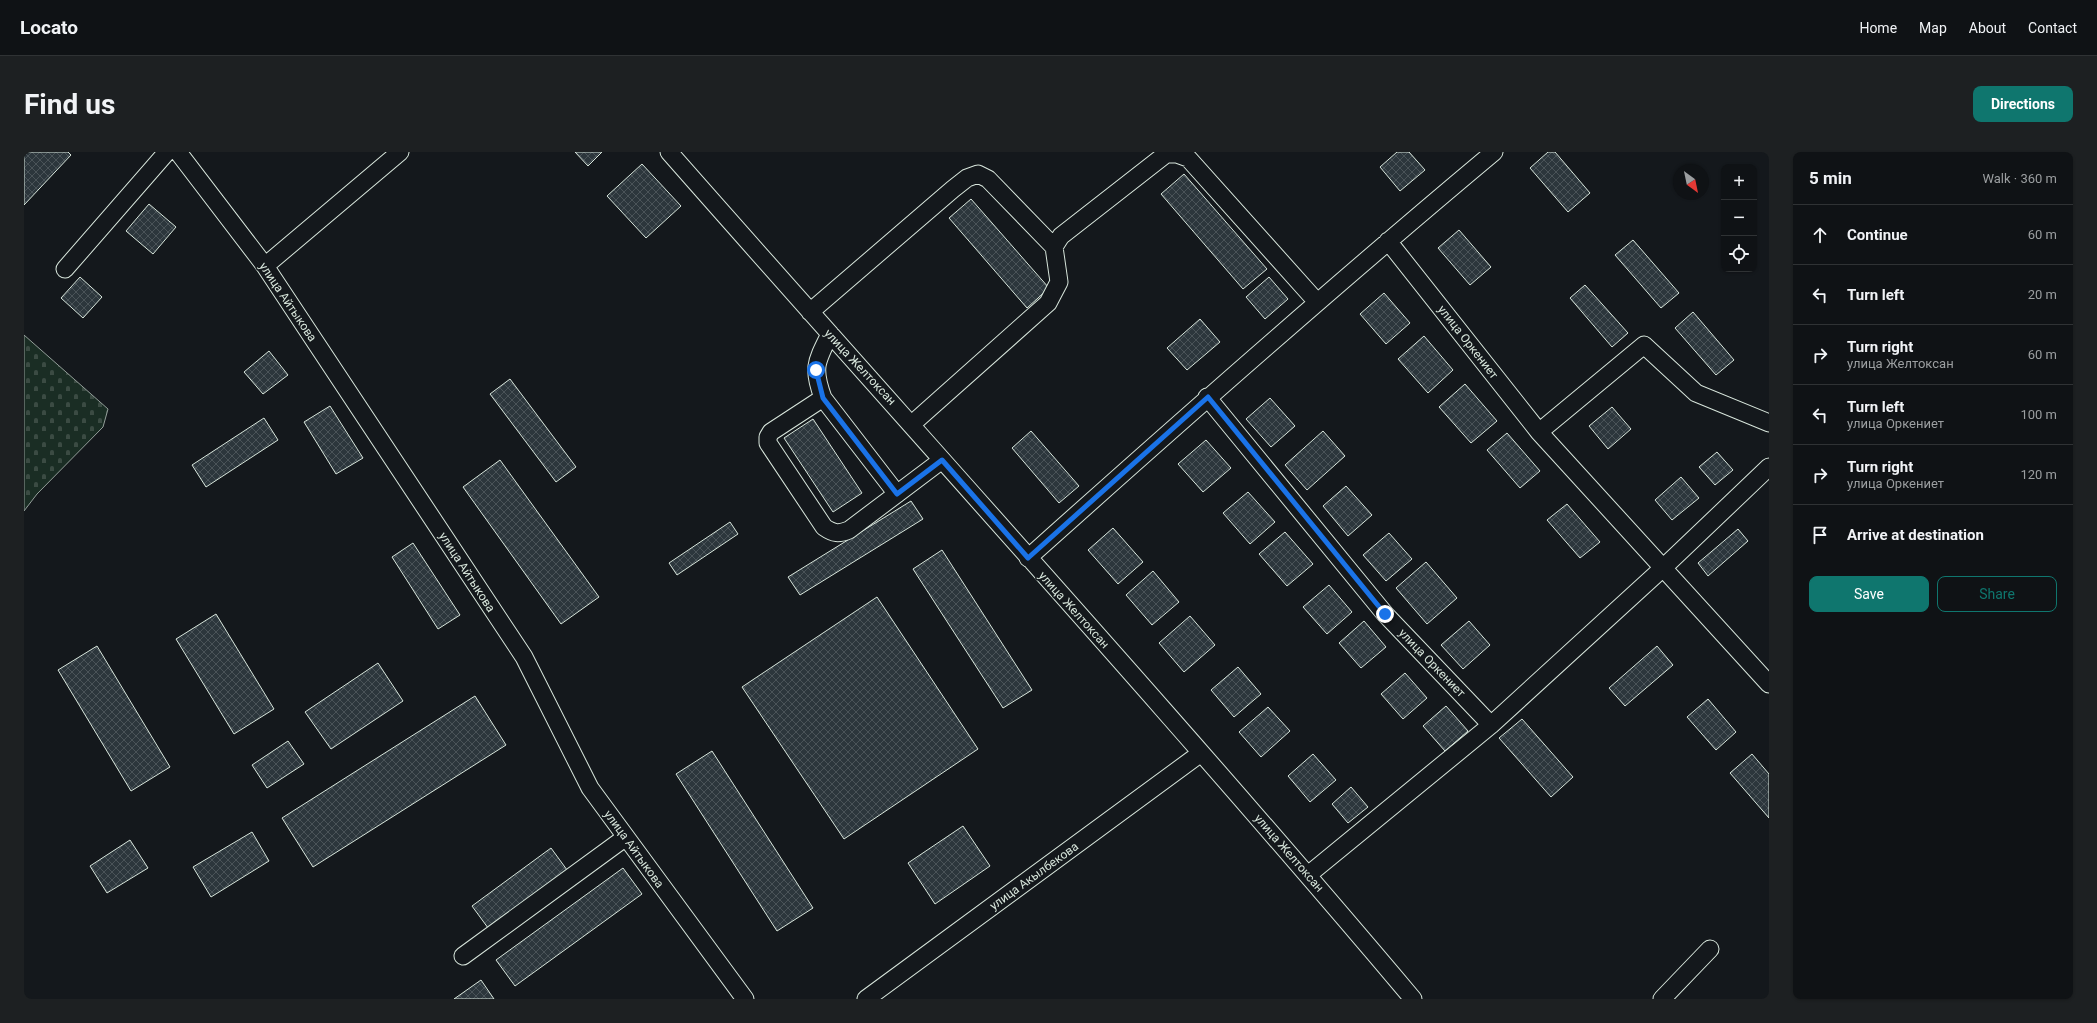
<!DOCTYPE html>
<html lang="en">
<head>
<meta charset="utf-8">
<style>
	:root { --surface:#0f1215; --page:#1d2022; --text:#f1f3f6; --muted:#9b9ea0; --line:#2f3234; --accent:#0f766e }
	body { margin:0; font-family:Roboto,sans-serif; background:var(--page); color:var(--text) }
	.controls { position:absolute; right:12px; top:12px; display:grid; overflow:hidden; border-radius:8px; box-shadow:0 1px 3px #0004 }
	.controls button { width:36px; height:36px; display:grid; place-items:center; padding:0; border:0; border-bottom:1px solid var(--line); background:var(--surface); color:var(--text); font:20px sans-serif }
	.compass { position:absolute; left:1649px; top:12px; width:36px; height:36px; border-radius:50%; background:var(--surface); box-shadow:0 1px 3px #0004; rotate:147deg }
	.stop { position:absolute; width:12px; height:12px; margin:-9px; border:3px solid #1a73e8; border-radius:50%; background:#fff }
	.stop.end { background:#1a73e8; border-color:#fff; box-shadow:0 1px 4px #0008 }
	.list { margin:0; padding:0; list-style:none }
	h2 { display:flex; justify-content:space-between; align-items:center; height:52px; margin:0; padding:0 16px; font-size:17px }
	h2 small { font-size:13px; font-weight:400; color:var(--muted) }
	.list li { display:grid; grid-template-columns:26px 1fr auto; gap:12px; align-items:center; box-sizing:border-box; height:60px; padding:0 16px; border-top:1px solid var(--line) }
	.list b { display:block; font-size:15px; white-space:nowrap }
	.list p { margin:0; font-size:13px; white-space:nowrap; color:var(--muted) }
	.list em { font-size:13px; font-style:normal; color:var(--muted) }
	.actions { display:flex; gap:8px; padding:12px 16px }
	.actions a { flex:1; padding:9px 0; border:1px solid var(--accent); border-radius:8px; text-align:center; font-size:14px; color:var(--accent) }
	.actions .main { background:var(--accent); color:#fff }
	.icon { flex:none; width:22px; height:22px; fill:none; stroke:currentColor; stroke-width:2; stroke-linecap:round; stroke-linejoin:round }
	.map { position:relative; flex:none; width:1745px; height:847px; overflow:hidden; border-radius:8px }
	header { display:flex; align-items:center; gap:24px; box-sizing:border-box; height:56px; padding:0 20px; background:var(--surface); border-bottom:1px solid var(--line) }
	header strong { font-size:19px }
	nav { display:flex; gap:22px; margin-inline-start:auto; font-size:14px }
	.intro { display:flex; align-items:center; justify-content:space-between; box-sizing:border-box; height:96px; padding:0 24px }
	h1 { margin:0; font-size:28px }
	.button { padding:10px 18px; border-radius:8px; background:var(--accent); color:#fff; font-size:14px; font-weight:700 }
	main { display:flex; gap:24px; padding:0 24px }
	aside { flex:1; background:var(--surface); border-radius:8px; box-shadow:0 1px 3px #0004 }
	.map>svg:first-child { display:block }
	.cemetery { fill:url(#cemetery-stones); stroke:#939e99 }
	.building { fill:url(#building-cross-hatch); stroke:#d8e6dc }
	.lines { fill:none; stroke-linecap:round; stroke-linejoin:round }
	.minor-casing { stroke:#d8e6dc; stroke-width:19 }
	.minor { stroke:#14181c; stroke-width:17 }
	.route { stroke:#1a73e8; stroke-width:5 }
	.labels { text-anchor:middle; stroke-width:3; stroke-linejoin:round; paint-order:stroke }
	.street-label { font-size:12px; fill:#d8e6dc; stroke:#14181c }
</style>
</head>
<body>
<header>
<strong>Locato</strong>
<nav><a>Home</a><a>Map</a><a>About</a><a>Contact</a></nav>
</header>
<div class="intro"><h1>Find us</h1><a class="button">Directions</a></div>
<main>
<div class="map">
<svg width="1745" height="847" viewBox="0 0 1745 847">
	<defs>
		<pattern id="cemetery-stones" width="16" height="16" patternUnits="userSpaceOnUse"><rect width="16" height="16" fill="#1a2d24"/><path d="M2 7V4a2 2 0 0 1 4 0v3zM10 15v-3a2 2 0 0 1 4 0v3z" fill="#3b4b43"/></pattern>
		<pattern id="building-cross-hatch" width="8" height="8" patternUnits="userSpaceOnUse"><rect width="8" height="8" fill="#2c363c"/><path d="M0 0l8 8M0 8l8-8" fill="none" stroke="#4a5358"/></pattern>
	</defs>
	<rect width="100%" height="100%" fill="#14181c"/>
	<path class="cemetery" d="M 0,183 L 84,257 L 79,275 L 13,342 L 0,359 Z"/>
	<path class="building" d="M 0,0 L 44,0 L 47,3 L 0,53 Z
		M 551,0 L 578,0 L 564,14 Z
		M 1373,0 L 1385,0 L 1401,18 L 1376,39 L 1356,15 Z
		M 1524,0 L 1531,0 L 1566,41 L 1544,60 L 1506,16 Z
		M 618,12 L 657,54 L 622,86 L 583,44 Z
		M 1160,22 L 1243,117 L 1219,137 L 1137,42 Z
		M 947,47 L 1025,136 L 1003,156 L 925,66 Z
		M 125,52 L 152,75 L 129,102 L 102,79 Z
		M 1435,78 L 1467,115 L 1446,133 L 1414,96 Z
		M 1609,88 L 1655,141 L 1637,156 L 1591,103 Z
		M 56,125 L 78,145 L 59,166 L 37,146 Z
		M 1245,125 L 1264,147 L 1241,167 L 1222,145 Z
		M 1561,133 L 1604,181 L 1588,195 L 1546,146 Z
		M 1360,141 L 1386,171 L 1362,192 L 1336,162 Z
		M 1669,160 L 1710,208 L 1692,223 L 1651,176 Z
		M 1176,167 L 1196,190 L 1163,218 L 1143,196 Z
		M 1400,184 L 1429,218 L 1404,241 L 1374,207 Z
		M 245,199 L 264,223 L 239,242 L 220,220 Z
		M 486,227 L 552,315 L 532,330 L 466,242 Z
		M 1441,232 L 1473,269 L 1447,291 L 1415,255 Z
		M 1246,246 L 1271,274 L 1247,295 L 1222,267 Z
		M 306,254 L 339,306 L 312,322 L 280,270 Z
		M 1588,255 L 1607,277 L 1584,297 L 1565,274 Z
		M 240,266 L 254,288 L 182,335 L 168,313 Z
		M 789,267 L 838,341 L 809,360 L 760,286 Z
		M 1007,279 L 1055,334 L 1035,351 L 988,296 Z
		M 1299,279 L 1321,304 L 1283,338 L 1261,313 Z
		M 1483,281 L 1516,319 L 1496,336 L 1463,298 Z
		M 1182,288 L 1207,316 L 1179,340 L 1154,312 Z
		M 1693,300 L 1709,318 L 1691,333 L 1675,315 Z
		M 476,308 L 575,445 L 537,472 L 439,335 Z
		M 1657,325 L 1675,346 L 1648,368 L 1631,348 Z
		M 1322,334 L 1348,363 L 1324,384 L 1299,354 Z
		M 1224,340 L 1251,370 L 1226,392 L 1199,361 Z
		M 887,349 L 899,367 L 776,443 L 764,425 Z
		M 1543,352 L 1576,390 L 1556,406 L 1523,368 Z
		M 706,370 L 714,382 L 653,423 L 645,411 Z
		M 1089,376 L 1119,410 L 1094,432 L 1064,398 Z
		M 1714,377 L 1724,389 L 1684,424 L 1674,411 Z
		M 1261,380 L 1289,412 L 1263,434 L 1235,402 Z
		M 1365,381 L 1388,407 L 1362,429 L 1339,403 Z
		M 389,391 L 436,463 L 414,477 L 368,405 Z
		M 918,398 L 1008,538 L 979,556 L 889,417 Z
		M 1402,410 L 1433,446 L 1403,472 L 1372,436 Z
		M 1129,419 L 1155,450 L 1128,473 L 1102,443 Z
		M 1305,433 L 1328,460 L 1303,482 L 1279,455 Z
		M 853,445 L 954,597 L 820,687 L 718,535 Z
		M 192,462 L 250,557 L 210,582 L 152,487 Z
		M 1166,464 L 1191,493 L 1160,520 L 1135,491 Z
		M 1340,469 L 1362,495 L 1337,516 L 1315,491 Z
		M 1445,469 L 1466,493 L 1439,517 L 1417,493 Z
		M 73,494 L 146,615 L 107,639 L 34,518 Z
		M 1633,494 L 1649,513 L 1601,554 L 1585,536 Z
		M 354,511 L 379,549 L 307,597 L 281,560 Z
		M 1214,515 L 1237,542 L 1210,565 L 1187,538 Z
		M 1381,521 L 1403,546 L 1379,567 L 1357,542 Z
		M 451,544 L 482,593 L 289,715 L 258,666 Z
		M 1684,547 L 1712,580 L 1692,598 L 1663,565 Z
		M 1422,554 L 1444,579 L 1421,599 L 1399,574 Z
		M 1244,555 L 1266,579 L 1237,605 L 1215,580 Z
		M 1498,567 L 1549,625 L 1527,645 L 1475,586 Z
		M 264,589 L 280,612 L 243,636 L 228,613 Z
		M 688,599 L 789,756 L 753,779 L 652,622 Z
		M 1289,602 L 1312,628 L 1286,650 L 1264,624 Z
		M 1728,602 L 1745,622 L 1745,666 L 1706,621 Z
		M 1327,635 L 1344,655 L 1324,671 L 1308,652 Z
		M 939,674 L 966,714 L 911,752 L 884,711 Z
		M 228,680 L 245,709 L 187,745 L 169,715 Z
		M 106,688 L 124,716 L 83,741 L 66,714 Z
		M 527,696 L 546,722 L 467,780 L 448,754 Z
		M 599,716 L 618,742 L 491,834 L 472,808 Z
		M 457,828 L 470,847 L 430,847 Z"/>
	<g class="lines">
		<g class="minor-casing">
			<path id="minor" d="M 154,0 L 241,114 L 500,505 L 566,636 L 721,847
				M 645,0 C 893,282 1147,560 1389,847
				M 1364,89 L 1515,280 L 1745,532
				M 241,114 L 376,0
				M 41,117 L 143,0
				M 786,160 L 929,37 L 943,26 L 954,22 L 964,27 L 1030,95
				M 806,182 C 792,210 788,216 799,246 L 747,280 L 744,285 L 744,291 L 800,375 C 810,382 815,382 825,378 L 918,308
				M 1183,245 L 1361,462 L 1467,573
				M 799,246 L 873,342
				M 888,272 L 1024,151 L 1035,130 L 1030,95 L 1037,84 L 1142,2 L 1153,2 L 1164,6 L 1293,150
				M 1515,280 L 1620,193 L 1672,241 L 1745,271
				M 1004,406 C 1158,268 1312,132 1470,0
				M 1284,723 L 1467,573 L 1640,415 L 1745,315
				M 439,804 L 602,685
				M 842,847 L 1177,601
				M 1638,847 L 1686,797"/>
		</g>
		<use href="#minor" class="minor"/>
	</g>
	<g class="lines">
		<path class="route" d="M 792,218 L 799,246 L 873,342 L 918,308 L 1004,406 L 1184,245 L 1361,462"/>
	</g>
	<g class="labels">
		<g class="street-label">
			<text transform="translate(264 150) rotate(56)" y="4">улица Айтыкова</text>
			<text transform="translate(1444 190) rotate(52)" y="4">улица Оркениет</text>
			<text transform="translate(836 215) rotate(47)" y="4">улица Желтоксан</text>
			<text transform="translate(443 420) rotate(57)" y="4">улица Айтыкова</text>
			<text transform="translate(1050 458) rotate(48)" y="4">улица Желтоксан</text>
			<text transform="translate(1408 511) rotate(46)" y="4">улица Оркениет</text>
			<text transform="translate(610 697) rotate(54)" y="4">улица Айтыкова</text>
			<text transform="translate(1265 701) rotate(49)" y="4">улица Желтоксан</text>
			<text transform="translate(1010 724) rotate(-36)" y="4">улица Акылбекова</text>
		</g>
	</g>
</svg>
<div class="controls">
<button>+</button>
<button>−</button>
<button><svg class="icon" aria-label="locate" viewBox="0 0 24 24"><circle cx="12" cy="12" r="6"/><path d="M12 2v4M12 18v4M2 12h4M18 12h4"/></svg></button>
</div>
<svg class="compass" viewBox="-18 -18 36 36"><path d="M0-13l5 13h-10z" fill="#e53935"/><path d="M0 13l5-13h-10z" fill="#9b9ea0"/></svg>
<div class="stop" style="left:792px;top:218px"></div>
<div class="stop end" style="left:1361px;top:462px"></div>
</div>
<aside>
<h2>5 min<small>Walk · 360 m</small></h2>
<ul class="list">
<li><svg class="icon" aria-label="ahead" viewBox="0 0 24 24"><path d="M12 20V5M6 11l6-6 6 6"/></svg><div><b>Continue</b></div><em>60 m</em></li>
<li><svg class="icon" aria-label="left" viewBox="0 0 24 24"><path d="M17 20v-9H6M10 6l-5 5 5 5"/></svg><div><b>Turn left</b></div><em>20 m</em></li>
<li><svg class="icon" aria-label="right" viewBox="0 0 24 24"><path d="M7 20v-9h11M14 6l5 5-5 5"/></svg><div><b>Turn right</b><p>улица Желтоксан</p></div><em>60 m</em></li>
<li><svg class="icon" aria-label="left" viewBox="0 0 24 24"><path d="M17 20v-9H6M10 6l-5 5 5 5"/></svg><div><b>Turn left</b><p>улица Оркениет</p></div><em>100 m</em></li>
<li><svg class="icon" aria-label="right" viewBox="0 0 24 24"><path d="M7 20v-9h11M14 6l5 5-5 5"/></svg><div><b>Turn right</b><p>улица Оркениет</p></div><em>120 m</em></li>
<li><svg class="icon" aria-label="arrive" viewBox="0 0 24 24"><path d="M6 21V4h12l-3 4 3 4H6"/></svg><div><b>Arrive at destination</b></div></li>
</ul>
<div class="actions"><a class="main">Save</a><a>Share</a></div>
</aside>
</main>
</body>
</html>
